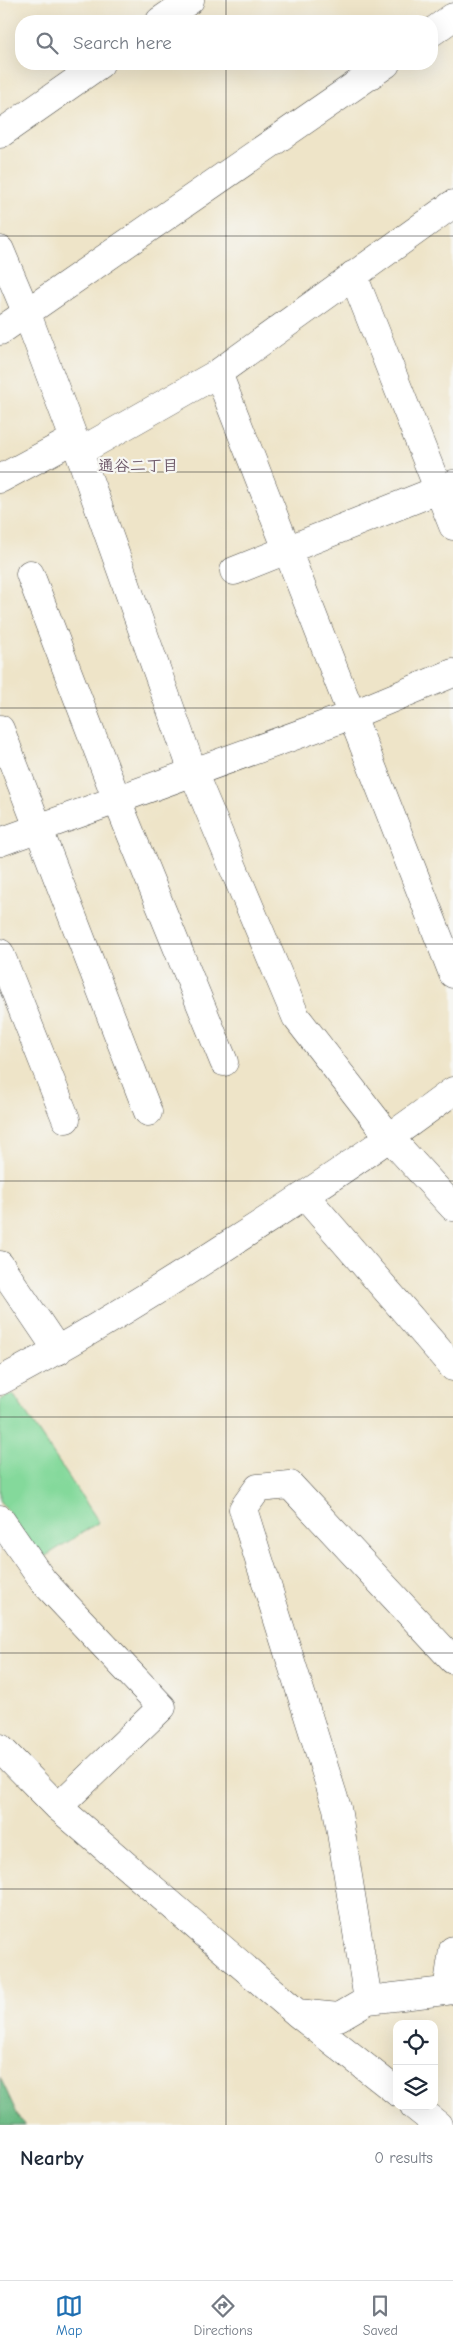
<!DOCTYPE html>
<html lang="en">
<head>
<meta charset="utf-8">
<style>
	:root { --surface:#fff; --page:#f6f6f7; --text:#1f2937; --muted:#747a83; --line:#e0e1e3; --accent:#1f6fb2 }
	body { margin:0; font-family:"Comic Neue","Klee One",sans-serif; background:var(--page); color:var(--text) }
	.controls { position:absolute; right:15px; bottom:15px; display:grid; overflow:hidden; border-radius:10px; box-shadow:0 5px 20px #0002 }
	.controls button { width:45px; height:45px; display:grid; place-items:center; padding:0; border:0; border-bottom:1px solid var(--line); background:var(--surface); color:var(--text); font:25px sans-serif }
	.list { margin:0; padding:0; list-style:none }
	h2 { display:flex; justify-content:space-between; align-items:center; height:65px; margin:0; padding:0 20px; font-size:21px }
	h2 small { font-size:16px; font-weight:400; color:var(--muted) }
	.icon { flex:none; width:28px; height:28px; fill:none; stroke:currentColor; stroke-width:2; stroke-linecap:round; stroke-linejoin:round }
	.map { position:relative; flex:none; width:453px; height:2125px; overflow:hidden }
	.search { position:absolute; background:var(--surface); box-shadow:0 5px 20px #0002; left:15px; right:15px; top:15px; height:55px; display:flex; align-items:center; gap:12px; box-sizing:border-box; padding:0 18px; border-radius:20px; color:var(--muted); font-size:19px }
	.sheet { height:155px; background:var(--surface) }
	nav { display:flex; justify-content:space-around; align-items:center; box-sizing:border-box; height:70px; border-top:1px solid var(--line); background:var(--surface); font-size:14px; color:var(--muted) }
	nav a { display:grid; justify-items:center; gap:2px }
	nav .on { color:var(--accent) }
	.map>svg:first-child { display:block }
	.green { fill:#84d99b; stroke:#588263 }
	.forest { fill:#6bb983; stroke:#4b7257 }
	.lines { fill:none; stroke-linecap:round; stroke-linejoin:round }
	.minor-casing { stroke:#484743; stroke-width:29 }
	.minor { stroke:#fff; stroke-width:28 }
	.grid { fill:none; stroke:#2b2b2b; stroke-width:1; stroke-opacity:0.55 }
	.labels { text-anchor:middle; stroke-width:4.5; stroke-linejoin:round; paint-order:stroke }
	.neighbourhood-label { font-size:16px; font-weight:bold; fill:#6c5768; stroke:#f6f6f2 }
</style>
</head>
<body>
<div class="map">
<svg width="453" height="2125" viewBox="0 0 453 2125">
	<rect width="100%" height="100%" fill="#f6f6f2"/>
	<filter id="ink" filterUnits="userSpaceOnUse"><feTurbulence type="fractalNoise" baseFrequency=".02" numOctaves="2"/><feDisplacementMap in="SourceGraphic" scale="10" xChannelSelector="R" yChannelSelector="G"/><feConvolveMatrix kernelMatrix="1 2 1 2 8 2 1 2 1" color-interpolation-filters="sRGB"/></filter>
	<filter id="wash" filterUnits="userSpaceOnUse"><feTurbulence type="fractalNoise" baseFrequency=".0096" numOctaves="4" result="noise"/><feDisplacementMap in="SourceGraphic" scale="20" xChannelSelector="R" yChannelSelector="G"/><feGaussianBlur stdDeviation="1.12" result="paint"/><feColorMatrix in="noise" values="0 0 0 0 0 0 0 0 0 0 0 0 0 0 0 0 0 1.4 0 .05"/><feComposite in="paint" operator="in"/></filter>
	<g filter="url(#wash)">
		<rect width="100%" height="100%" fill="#eee4c8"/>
		<path class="green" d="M 13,1394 L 99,1522 L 41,1559 L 0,1500 L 0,1400 Z"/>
		<path class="forest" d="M 0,2077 L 20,2120 L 25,2125 L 0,2125 Z"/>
	</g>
	<g filter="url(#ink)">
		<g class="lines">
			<g class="minor-casing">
				<path id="minor" d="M 160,21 L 190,0
					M 432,32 L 453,17
					M 0,134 L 100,64
					M 0,250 L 27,314 L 79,452 L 193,772 L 296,1017 L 390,1138 L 453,1207
					M 353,275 L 453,526
					M 0,331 L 386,64
					M 218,373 L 453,974
					M 79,452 L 218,373 L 453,204
					M 0,479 L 74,439
					M 234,571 L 453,484
					M 30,574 L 117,800 L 224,1062
					M 0,729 L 148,1112
					M 0,842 L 352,715 L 453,673
					M 0,953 L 66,1119
					M 305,1196 L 453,1367
					M 0,1265 L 58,1351
					M 0,1381 C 79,1340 154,1293 228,1245 C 305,1196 380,1146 453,1091
					M 0,1519 L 43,1581 L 162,1707 L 58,1807
					M 0,1748 L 58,1807 L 297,2013 L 339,2017 L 368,2000 L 453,1990
					M 447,1991 L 453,1950
					M 368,2000 L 337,1808 L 243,1509 L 258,1488 L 290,1485 L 453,1660
					M 297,2013 L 397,2092
					M 414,2106 L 438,2125"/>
			</g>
			<use href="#minor" class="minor"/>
		</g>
	</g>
	<path class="grid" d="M 226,0 L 226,21M 226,64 L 226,2125M 0,236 L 453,236M 0,472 L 453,472M 0,708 L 453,708M 0,944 L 453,944M 0,1181 L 453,1181M 0,1417 L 453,1417M 0,1653 L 453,1653M 0,1889 L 453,1889"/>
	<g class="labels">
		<g class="neighbourhood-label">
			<text x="138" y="471">通谷二丁目</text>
		</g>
	</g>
</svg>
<div class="controls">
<button><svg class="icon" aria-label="locate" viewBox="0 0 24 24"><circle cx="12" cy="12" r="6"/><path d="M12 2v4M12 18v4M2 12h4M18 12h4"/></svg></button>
<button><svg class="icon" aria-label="layers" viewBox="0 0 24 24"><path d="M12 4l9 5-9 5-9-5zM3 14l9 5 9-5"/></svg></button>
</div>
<div class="search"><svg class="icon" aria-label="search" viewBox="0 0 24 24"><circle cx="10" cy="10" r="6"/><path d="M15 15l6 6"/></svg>Search here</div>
</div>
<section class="sheet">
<h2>Nearby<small>0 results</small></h2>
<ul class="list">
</ul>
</section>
<nav>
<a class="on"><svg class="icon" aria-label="map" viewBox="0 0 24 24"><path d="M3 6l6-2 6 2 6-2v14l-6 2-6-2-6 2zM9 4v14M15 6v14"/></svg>Map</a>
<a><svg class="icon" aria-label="directions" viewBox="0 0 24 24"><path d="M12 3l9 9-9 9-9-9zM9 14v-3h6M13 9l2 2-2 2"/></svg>Directions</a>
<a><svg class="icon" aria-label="saved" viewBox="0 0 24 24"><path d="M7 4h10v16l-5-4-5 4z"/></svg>Saved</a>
</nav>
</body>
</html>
